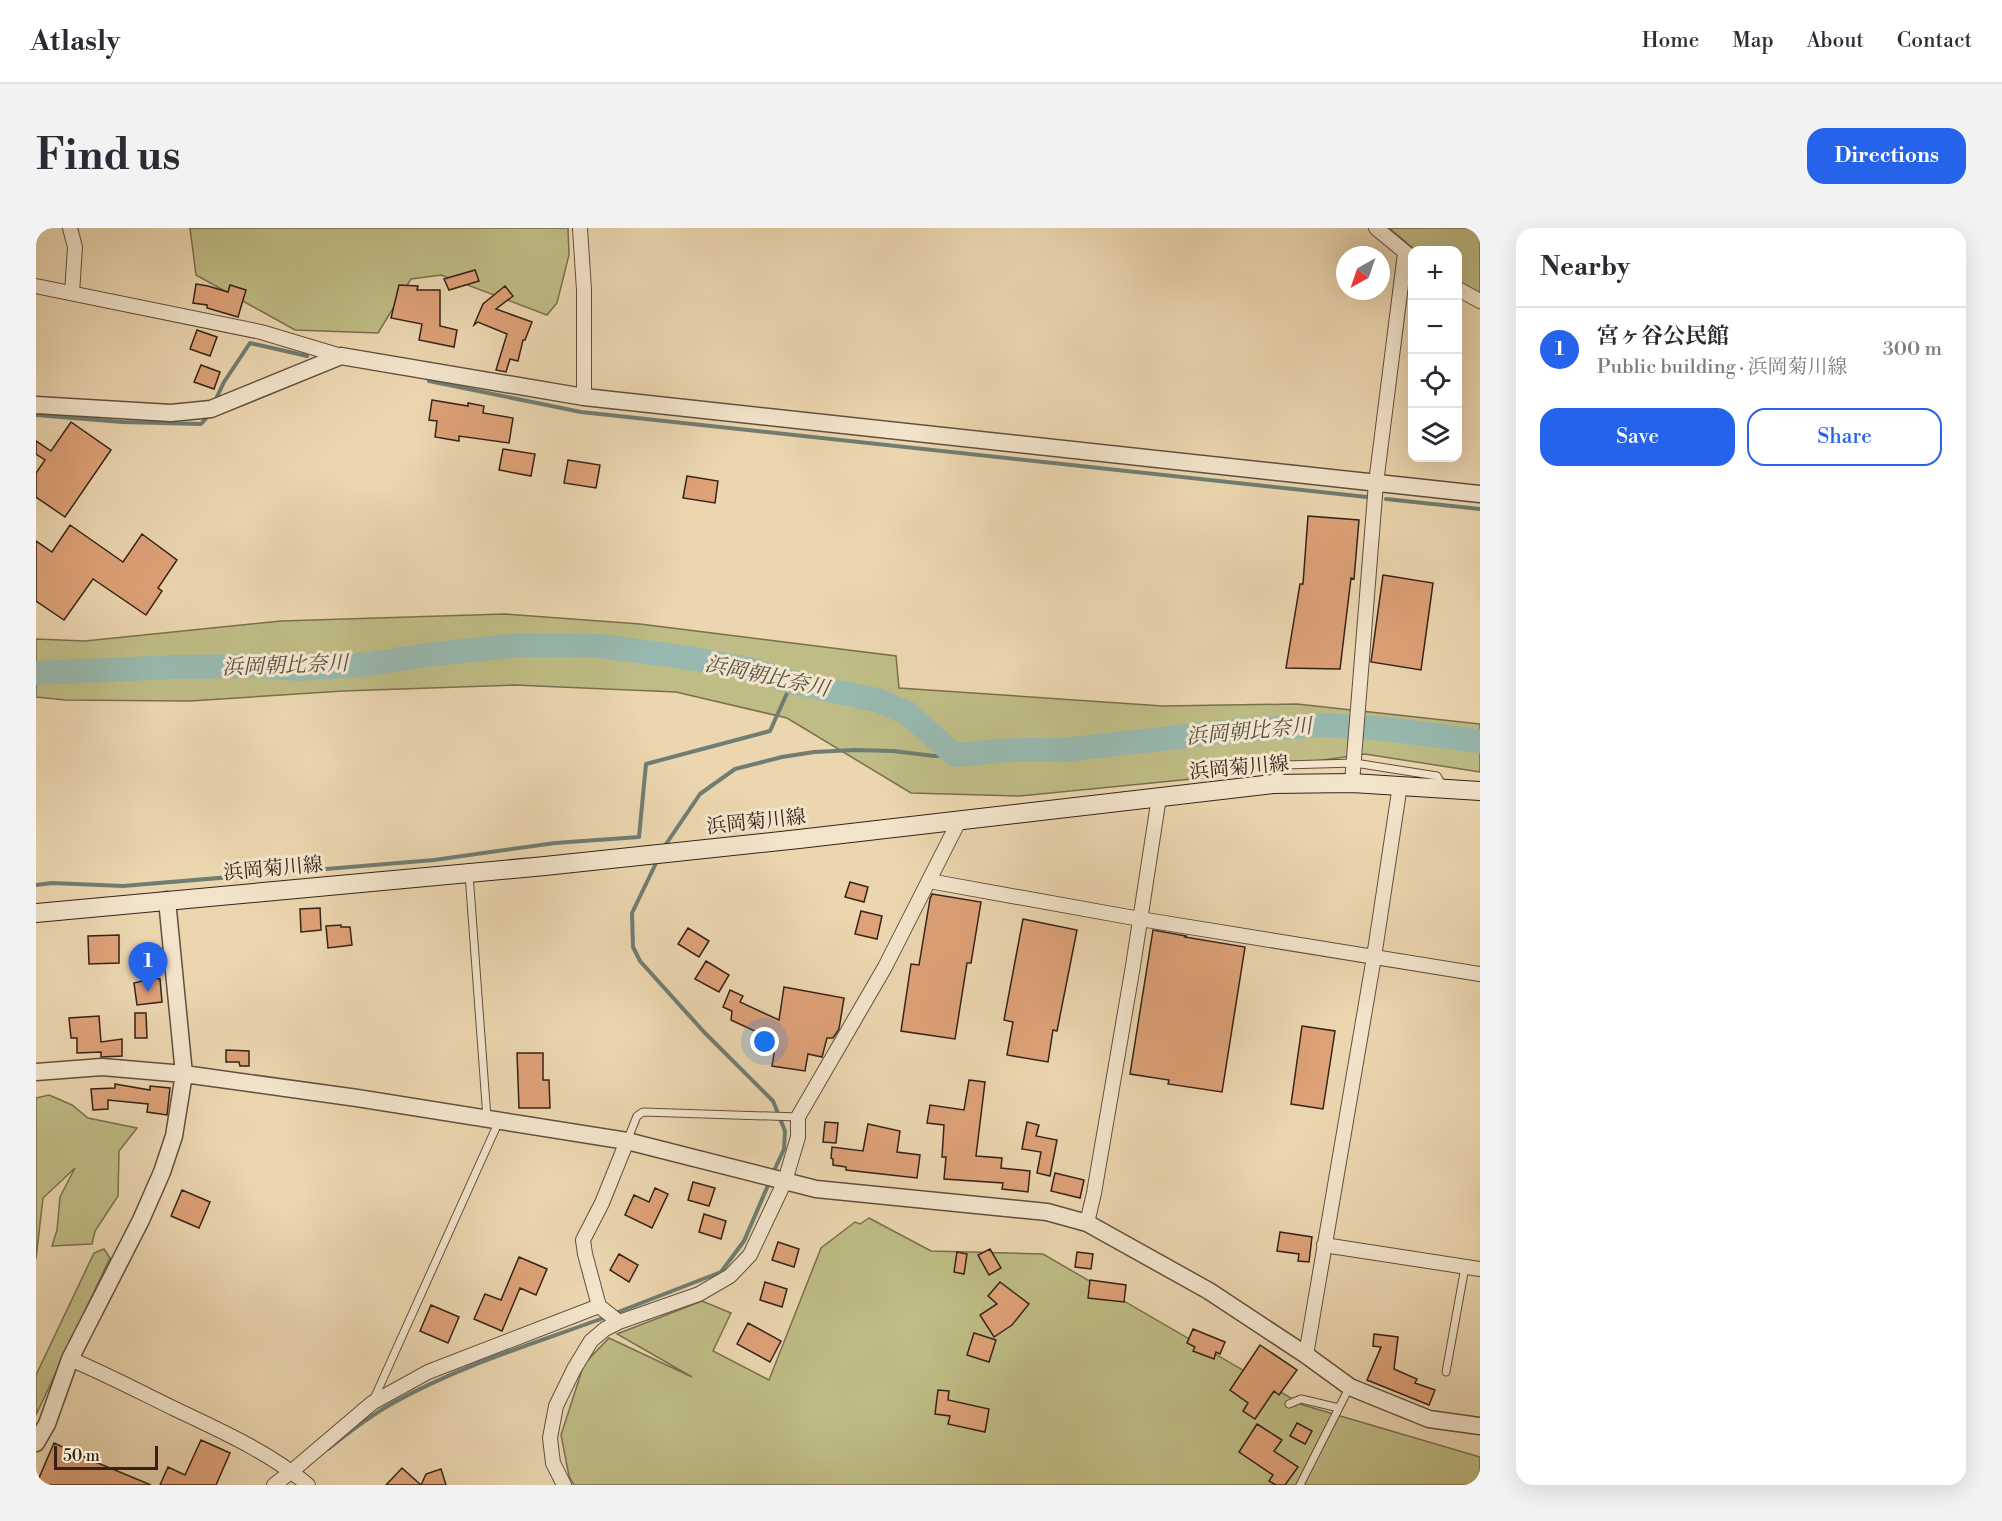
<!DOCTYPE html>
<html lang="en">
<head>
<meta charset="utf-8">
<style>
	:root { --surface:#fff; --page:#f2f2f3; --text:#2b2b33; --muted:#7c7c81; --line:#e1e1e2; --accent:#2563eb }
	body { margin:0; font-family:"Libre Bodoni","Noto Serif JP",serif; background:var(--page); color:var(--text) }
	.controls { position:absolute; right:18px; top:18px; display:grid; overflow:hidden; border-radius:12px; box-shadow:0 6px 24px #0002 }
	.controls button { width:54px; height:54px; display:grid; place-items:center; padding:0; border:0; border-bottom:2px solid var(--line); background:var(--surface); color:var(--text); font:30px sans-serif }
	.compass { position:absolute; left:1300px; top:18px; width:54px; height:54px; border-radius:50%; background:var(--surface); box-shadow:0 6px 24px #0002; rotate:220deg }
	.scale { position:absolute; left:18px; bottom:15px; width:104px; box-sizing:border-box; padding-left:6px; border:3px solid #352219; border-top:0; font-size:16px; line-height:21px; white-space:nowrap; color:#352219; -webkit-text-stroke:4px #f2e4cb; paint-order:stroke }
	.you { position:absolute; left:729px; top:814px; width:21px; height:21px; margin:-15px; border:4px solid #fff; border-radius:50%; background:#1a73e8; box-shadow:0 0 0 9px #1a73e833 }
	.badge { display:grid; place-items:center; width:39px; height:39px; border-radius:50%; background:var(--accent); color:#fff; font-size:20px; font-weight:700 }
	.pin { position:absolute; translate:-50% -50px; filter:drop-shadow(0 2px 3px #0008) }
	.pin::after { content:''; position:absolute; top:32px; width:21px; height:18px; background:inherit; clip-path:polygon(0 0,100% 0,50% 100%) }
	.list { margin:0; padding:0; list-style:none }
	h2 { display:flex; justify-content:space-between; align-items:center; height:78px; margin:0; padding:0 24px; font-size:26px }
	h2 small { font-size:20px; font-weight:400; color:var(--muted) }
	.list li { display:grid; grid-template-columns:39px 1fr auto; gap:18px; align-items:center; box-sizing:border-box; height:84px; padding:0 24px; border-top:2px solid var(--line) }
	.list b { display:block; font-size:22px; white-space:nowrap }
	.list p { margin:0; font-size:20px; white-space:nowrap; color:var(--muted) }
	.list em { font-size:20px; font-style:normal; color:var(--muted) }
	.actions { display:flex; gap:12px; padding:18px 24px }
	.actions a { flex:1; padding:14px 0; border:2px solid var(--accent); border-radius:18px; text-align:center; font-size:21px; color:var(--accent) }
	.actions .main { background:var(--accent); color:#fff }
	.icon { flex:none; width:33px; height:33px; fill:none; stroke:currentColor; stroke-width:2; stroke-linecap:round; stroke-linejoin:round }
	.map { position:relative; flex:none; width:1444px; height:1257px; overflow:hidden; border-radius:18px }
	header { display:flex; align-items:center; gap:36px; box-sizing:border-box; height:84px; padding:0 30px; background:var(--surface); border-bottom:2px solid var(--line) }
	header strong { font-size:28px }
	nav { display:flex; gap:33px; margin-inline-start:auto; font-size:21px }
	.intro { display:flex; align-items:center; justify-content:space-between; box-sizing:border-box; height:144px; padding:0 36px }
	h1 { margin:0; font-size:42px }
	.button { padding:15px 27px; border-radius:18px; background:var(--accent); color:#fff; font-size:21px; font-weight:700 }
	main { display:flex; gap:36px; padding:0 36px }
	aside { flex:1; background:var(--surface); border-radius:18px; box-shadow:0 6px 24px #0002 }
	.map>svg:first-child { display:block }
	.green { fill:#bfbc85; stroke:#7a6f4f; stroke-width:1.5 }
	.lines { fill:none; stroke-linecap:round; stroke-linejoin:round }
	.stream { stroke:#707d73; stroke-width:4 }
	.river { stroke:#98b9af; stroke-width:24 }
	.building { fill:#dea178; stroke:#352219; stroke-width:1.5 }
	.service-casing { stroke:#624f3e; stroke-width:9 }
	.minor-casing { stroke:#624f3e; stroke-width:16 }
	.tertiary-casing { stroke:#624f3e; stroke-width:19 }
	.secondary-casing { stroke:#352219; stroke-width:20 }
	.service { stroke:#f2e4cb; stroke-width:7 }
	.minor { stroke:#f2e4cb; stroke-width:14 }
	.tertiary { stroke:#f2e4cb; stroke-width:16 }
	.secondary { stroke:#f2e4cb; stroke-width:18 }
	.labels { text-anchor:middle; stroke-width:6; stroke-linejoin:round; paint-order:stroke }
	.street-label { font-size:20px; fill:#352219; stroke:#f2e4cb }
	.water-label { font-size:21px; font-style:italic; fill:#534f46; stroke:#f2e4cb }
</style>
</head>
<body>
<header>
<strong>Atlasly</strong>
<nav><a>Home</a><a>Map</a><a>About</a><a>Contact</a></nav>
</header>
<div class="intro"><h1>Find us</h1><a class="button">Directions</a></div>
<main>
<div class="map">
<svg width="1444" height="1257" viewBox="0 0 1444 1257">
	<rect width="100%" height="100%" fill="#ebd6af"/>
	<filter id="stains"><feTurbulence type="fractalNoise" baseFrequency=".00333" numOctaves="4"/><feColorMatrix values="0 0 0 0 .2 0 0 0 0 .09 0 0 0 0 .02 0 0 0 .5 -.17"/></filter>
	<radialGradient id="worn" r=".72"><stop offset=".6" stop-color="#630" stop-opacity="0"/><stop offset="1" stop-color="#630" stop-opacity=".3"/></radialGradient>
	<path class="green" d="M 154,0 L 532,0 L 533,27 L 521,75 L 511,87 L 405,47 L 375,51 L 342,105 L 259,102 L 160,47 Z
		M 1353,0 L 1444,0 L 1444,71 L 1422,57 L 1422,22 L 1379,22 Z
		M 469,386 L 604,396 L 860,428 L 863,460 L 1127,478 L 1261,476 L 1444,496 L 1444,544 L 1329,526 L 1156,551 L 984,568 L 875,565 L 751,490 L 640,464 L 478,457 L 307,463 L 154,473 L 29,472 L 0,469 L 0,411 L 49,413 L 245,393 Z
		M 13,867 L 36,877 L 52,890 L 101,900 L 83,923 L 82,968 L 59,1003 L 56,1016 L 16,1018 L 21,1002 L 24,969 L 39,940 L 7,970 L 0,1031 L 0,870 Z
		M 833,990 L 895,1023 L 1007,1026 L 1267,1177 L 1444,1229 L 1444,1257 L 538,1257 L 533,1248 L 525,1207 L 548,1136 L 573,1110 L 656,1149 L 581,1106 L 666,1073 L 695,1085 L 677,1123 L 733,1152 L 785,1020 L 819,994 L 824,996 Z
		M 68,1021 L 74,1030 L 0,1187 L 0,1147 L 58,1025 Z"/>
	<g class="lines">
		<path class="stream" d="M 393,153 L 545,184 L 1331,269
			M 179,173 L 188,154 L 214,115 L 271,128
			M 0,187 L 86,194 L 165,196 L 172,188
			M 1350,271 L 1444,281
			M 628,619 L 664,566 L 699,541 L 746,529 L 778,524 L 819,522 L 857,523 L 898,528 L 919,527
			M 622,631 L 596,685 L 597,719 L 604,733 L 668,804 L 737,873 L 749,903 L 748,921 L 737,945
			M 0,657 L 16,655 L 87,658 L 398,632 L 519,615 L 603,609 L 610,536 L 734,503 L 756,454
			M 577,1086 L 685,1044 L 708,1013 L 733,955
			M 292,1221 C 313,1204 335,1187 359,1174 C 425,1137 500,1115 570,1089"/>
		<path class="river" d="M 0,445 L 140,439 L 220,438 L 263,441 L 325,437 L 399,426 L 484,417 L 564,418 L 654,430 L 718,442 L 756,454 L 844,473 L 871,485 L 919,527 L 975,522 L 1029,522 L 1194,503 L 1289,497 L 1350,501 L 1444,513"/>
	</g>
	<path class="building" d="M 439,42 L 443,53 L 413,62 L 408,51 Z
		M 160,56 L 172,58 L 192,64 L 194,57 L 210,62 L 202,89 L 171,80 L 171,77 L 157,75 Z
		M 363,57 L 382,58 L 381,62 L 404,62 L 404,98 L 421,102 L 418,119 L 383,112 L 386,96 L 355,90 Z
		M 469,58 L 477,68 L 460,81 L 496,94 L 489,112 L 487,112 L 482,133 L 474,131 L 470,144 L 460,142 L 471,106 L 442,94 L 438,97 L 447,76 Z
		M 161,102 L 181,109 L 174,128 L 154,121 Z
		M 165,137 L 184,144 L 178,161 L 158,154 Z
		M 396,172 L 432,178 L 432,175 L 448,178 L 447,185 L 477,190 L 473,215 L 423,208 L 423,213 L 399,209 L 401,193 L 393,192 Z
		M 35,194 L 75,222 L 29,289 L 0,269 L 0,245 L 9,232 L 0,226 L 0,213 L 15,223 Z
		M 467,221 L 499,226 L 495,248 L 463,242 Z
		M 532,232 L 564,237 L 560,260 L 528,255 Z
		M 651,248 L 682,253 L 679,275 L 647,270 Z
		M 1272,288 L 1323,292 L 1318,351 L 1315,350 L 1304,441 L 1250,440 L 1264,356 L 1267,356 Z
		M 34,297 L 87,334 L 106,306 L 141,332 L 122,360 L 126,363 L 110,387 L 57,351 L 28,392 L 0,373 L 0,313 L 16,324 Z
		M 1347,347 L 1397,355 L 1385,442 L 1335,434 Z
		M 814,654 L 832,659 L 828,674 L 809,669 Z
		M 896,666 L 945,674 L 935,735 L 931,735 L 919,811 L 865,803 L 875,736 L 883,737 L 894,671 Z
		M 284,680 L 285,702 L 265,704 L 264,681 Z
		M 825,683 L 846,688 L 841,711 L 819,706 Z
		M 987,691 L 1041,702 L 1021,803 L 1017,802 L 1012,834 L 971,827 L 977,794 L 968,792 Z
		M 305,697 L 305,699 L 314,699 L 316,717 L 292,720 L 290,698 Z
		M 652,700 L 673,713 L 663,729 L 642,716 Z
		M 1117,702 L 1150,708 L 1149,709 L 1209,719 L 1186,864 L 1132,856 L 1133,852 L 1094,846 Z
		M 83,707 L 83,735 L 53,736 L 52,708 Z
		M 670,733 L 693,747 L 683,764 L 659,751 Z
		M 118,750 L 124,751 L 126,774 L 101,777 L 98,755 Z
		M 748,759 L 808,770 L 803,801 L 797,810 L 791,810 L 786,829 L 772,826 L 769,843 L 736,838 L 740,813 L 695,792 L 696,783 L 687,779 L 694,762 L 707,768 L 704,774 L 743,792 Z
		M 99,785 L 110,785 L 111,810 L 99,810 Z
		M 63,788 L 65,814 L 86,811 L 86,828 L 65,829 L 65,824 L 41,825 L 41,810 L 35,810 L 33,790 Z
		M 1266,798 L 1299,803 L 1287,881 L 1255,876 Z
		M 190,822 L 213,823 L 213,838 L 204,838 L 203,834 L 190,834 Z
		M 481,825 L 507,825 L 507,852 L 513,852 L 514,880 L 483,880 Z
		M 933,852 L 949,854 L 940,928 L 966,930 L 965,940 L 994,943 L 992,964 L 966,961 L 967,955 L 908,951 L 910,929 L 906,929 L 908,897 L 891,895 L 894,877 L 928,882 Z
		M 79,856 L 114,862 L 114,858 L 134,860 L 131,887 L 111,884 L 112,876 L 72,872 L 72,881 L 57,882 L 55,861 L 79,860 Z
		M 789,894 L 802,895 L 800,915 L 787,914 Z
		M 991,894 L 1003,897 L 1000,908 L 1021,912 L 1014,948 L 1001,945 L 1005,924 L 986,921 Z
		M 832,896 L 864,903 L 861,924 L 884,927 L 881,950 L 810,942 L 810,939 L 797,937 L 797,931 L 795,930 L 796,919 L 827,923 Z
		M 1019,945 L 1048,952 L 1044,970 L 1015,963 Z
		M 657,954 L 679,960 L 673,978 L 652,972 Z
		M 619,960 L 632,966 L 616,1000 L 589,987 L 598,967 L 613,974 Z
		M 146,962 L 174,974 L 163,1000 L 135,988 Z
		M 668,986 L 690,993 L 685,1011 L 663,1004 Z
		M 1244,1004 L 1276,1009 L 1273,1034 L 1262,1033 L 1263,1026 L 1241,1023 Z
		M 742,1014 L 763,1021 L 758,1039 L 736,1032 Z
		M 954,1021 L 965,1040 L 953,1047 L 942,1027 Z
		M 921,1024 L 931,1026 L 928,1046 L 918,1044 Z
		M 1041,1024 L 1057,1026 L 1055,1041 L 1039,1039 Z
		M 583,1026 L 602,1037 L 593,1054 L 574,1042 Z
		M 483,1029 L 511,1041 L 500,1067 L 484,1060 L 466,1103 L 438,1091 L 449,1066 L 465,1072 Z
		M 1054,1052 L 1090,1057 L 1088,1074 L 1052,1070 Z
		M 729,1054 L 751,1061 L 746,1079 L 724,1072 Z
		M 964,1054 L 993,1076 L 976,1097 L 958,1109 L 944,1087 L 961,1076 L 952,1068 Z
		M 395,1077 L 423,1089 L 412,1115 L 384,1103 Z
		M 712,1095 L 745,1113 L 734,1134 L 701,1116 Z
		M 1157,1101 L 1189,1114 L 1184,1126 L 1180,1124 L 1178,1131 L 1157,1123 L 1159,1119 L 1151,1115 Z
		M 938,1105 L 960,1112 L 953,1134 L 931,1127 Z
		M 1338,1106 L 1362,1109 L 1358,1141 L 1381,1151 L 1379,1155 L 1399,1162 L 1393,1177 L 1331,1152 L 1345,1119 L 1337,1118 Z
		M 1224,1117 L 1261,1142 L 1243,1167 L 1238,1163 L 1219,1191 L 1207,1183 L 1212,1175 L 1194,1162 Z
		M 902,1162 L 913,1163 L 912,1172 L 953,1181 L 949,1204 L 912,1196 L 914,1188 L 899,1186 Z
		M 1261,1195 L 1276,1203 L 1269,1216 L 1254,1208 Z
		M 1221,1196 L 1246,1212 L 1238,1223 L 1262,1239 L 1249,1257 L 1240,1257 L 1233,1253 L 1237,1247 L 1203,1224 Z
		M 165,1212 L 194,1225 L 180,1257 L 124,1257 L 132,1239 L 149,1247 Z
		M 18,1215 L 57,1233 L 115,1257 L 0,1257 Z
		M 366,1240 L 385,1257 L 390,1246 L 405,1241 L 410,1257 L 350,1257 Z"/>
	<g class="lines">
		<g class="service-casing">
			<path id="service" d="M 1238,554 L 1248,537 L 1319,535 L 1401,548 L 1407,558
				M 433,646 L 451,890
				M 591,913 L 601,888 L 607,884 L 762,889
				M 1410,1144 L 1429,1039
				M 337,1173 L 463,893
				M 1253,1176 L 1265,1171 L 1303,1180
				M 1264,1257 L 1313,1160"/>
		</g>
		<g class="minor-casing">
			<path id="minor" d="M 34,0 L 39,19 L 36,65
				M 544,0 L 548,62 L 548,169
				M 1340,0 L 1375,29
				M 0,58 L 225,104 L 305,128
				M 1422,61 L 1444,73
				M 1316,555 L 1340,255 L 1369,25
				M 893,653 L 1104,691 L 1444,746
				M 1051,995 L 1058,965 L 1097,738 L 1123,569
				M 1288,1017 L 1444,1041
				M 583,1094 L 563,1078 L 549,1026 L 547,1012 L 566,975 L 591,913
				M 1270,1127 L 1338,729 L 1364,557
				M 34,1131 C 70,1146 104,1164 139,1181 C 185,1203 233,1224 272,1257
				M 238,1257 L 256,1243 L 336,1175 L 392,1144 L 563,1078
				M 528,1257 L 517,1235 L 514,1210 L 520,1178 L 538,1141 L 555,1113 L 569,1101 L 583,1094 L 663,1066 L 694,1048 L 714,1027 L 749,953 L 762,909 L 762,889 L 849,739 L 923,593"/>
		</g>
		<g class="tertiary-casing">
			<path id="tertiary" d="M 0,177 L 135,185 L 175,181 L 305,128 L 548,169 L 1444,266
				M 0,844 L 66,839 L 148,846 L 321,870 L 591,913 L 780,961 L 1011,984 L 1051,995 L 1173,1063 L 1270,1127 L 1314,1159 L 1393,1191 L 1444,1198
				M 0,1215 L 11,1196 L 34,1131 L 105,992 L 126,944 L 138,908 L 148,846 L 131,672"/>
		</g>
		<g class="secondary-casing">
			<path id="secondary" d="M 0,685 L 509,638 L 763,611 L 1237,556 L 1316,555 L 1444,563"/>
		</g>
		<use href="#service" class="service"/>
		<use href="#minor" class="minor"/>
		<use href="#tertiary" class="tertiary"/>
		<use href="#secondary" class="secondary"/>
	</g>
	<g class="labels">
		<g class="street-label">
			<text transform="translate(1203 539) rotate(-5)" y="7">浜岡菊川線</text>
			<text transform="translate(720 593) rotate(-6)" y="7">浜岡菊川線</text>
			<text transform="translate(237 640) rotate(-5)" y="7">浜岡菊川線</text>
		</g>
		<g class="water-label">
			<text transform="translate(249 437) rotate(-2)" y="7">浜岡朝比奈川</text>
			<text transform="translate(731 448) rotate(12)" y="7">浜岡朝比奈川</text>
			<text transform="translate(1213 503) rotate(-5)" y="7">浜岡朝比奈川</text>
		</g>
	</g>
	<rect width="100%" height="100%" filter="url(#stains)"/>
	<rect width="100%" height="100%" fill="url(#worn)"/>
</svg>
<div class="controls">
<button>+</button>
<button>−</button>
<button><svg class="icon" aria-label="locate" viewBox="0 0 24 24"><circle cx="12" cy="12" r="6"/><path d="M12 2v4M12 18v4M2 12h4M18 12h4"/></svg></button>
<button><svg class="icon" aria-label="layers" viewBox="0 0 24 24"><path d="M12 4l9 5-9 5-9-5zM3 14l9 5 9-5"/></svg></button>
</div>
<svg class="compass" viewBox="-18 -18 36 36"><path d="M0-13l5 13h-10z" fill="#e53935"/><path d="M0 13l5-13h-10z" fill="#7c7c81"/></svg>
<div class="scale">50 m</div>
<div class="you"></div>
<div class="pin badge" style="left:112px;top:764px">1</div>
</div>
<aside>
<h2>Nearby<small></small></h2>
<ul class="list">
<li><span class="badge">1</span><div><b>宮ヶ谷公民館</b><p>Public building · 浜岡菊川線</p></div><em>300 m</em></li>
</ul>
<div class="actions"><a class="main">Save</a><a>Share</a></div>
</aside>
</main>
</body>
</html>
